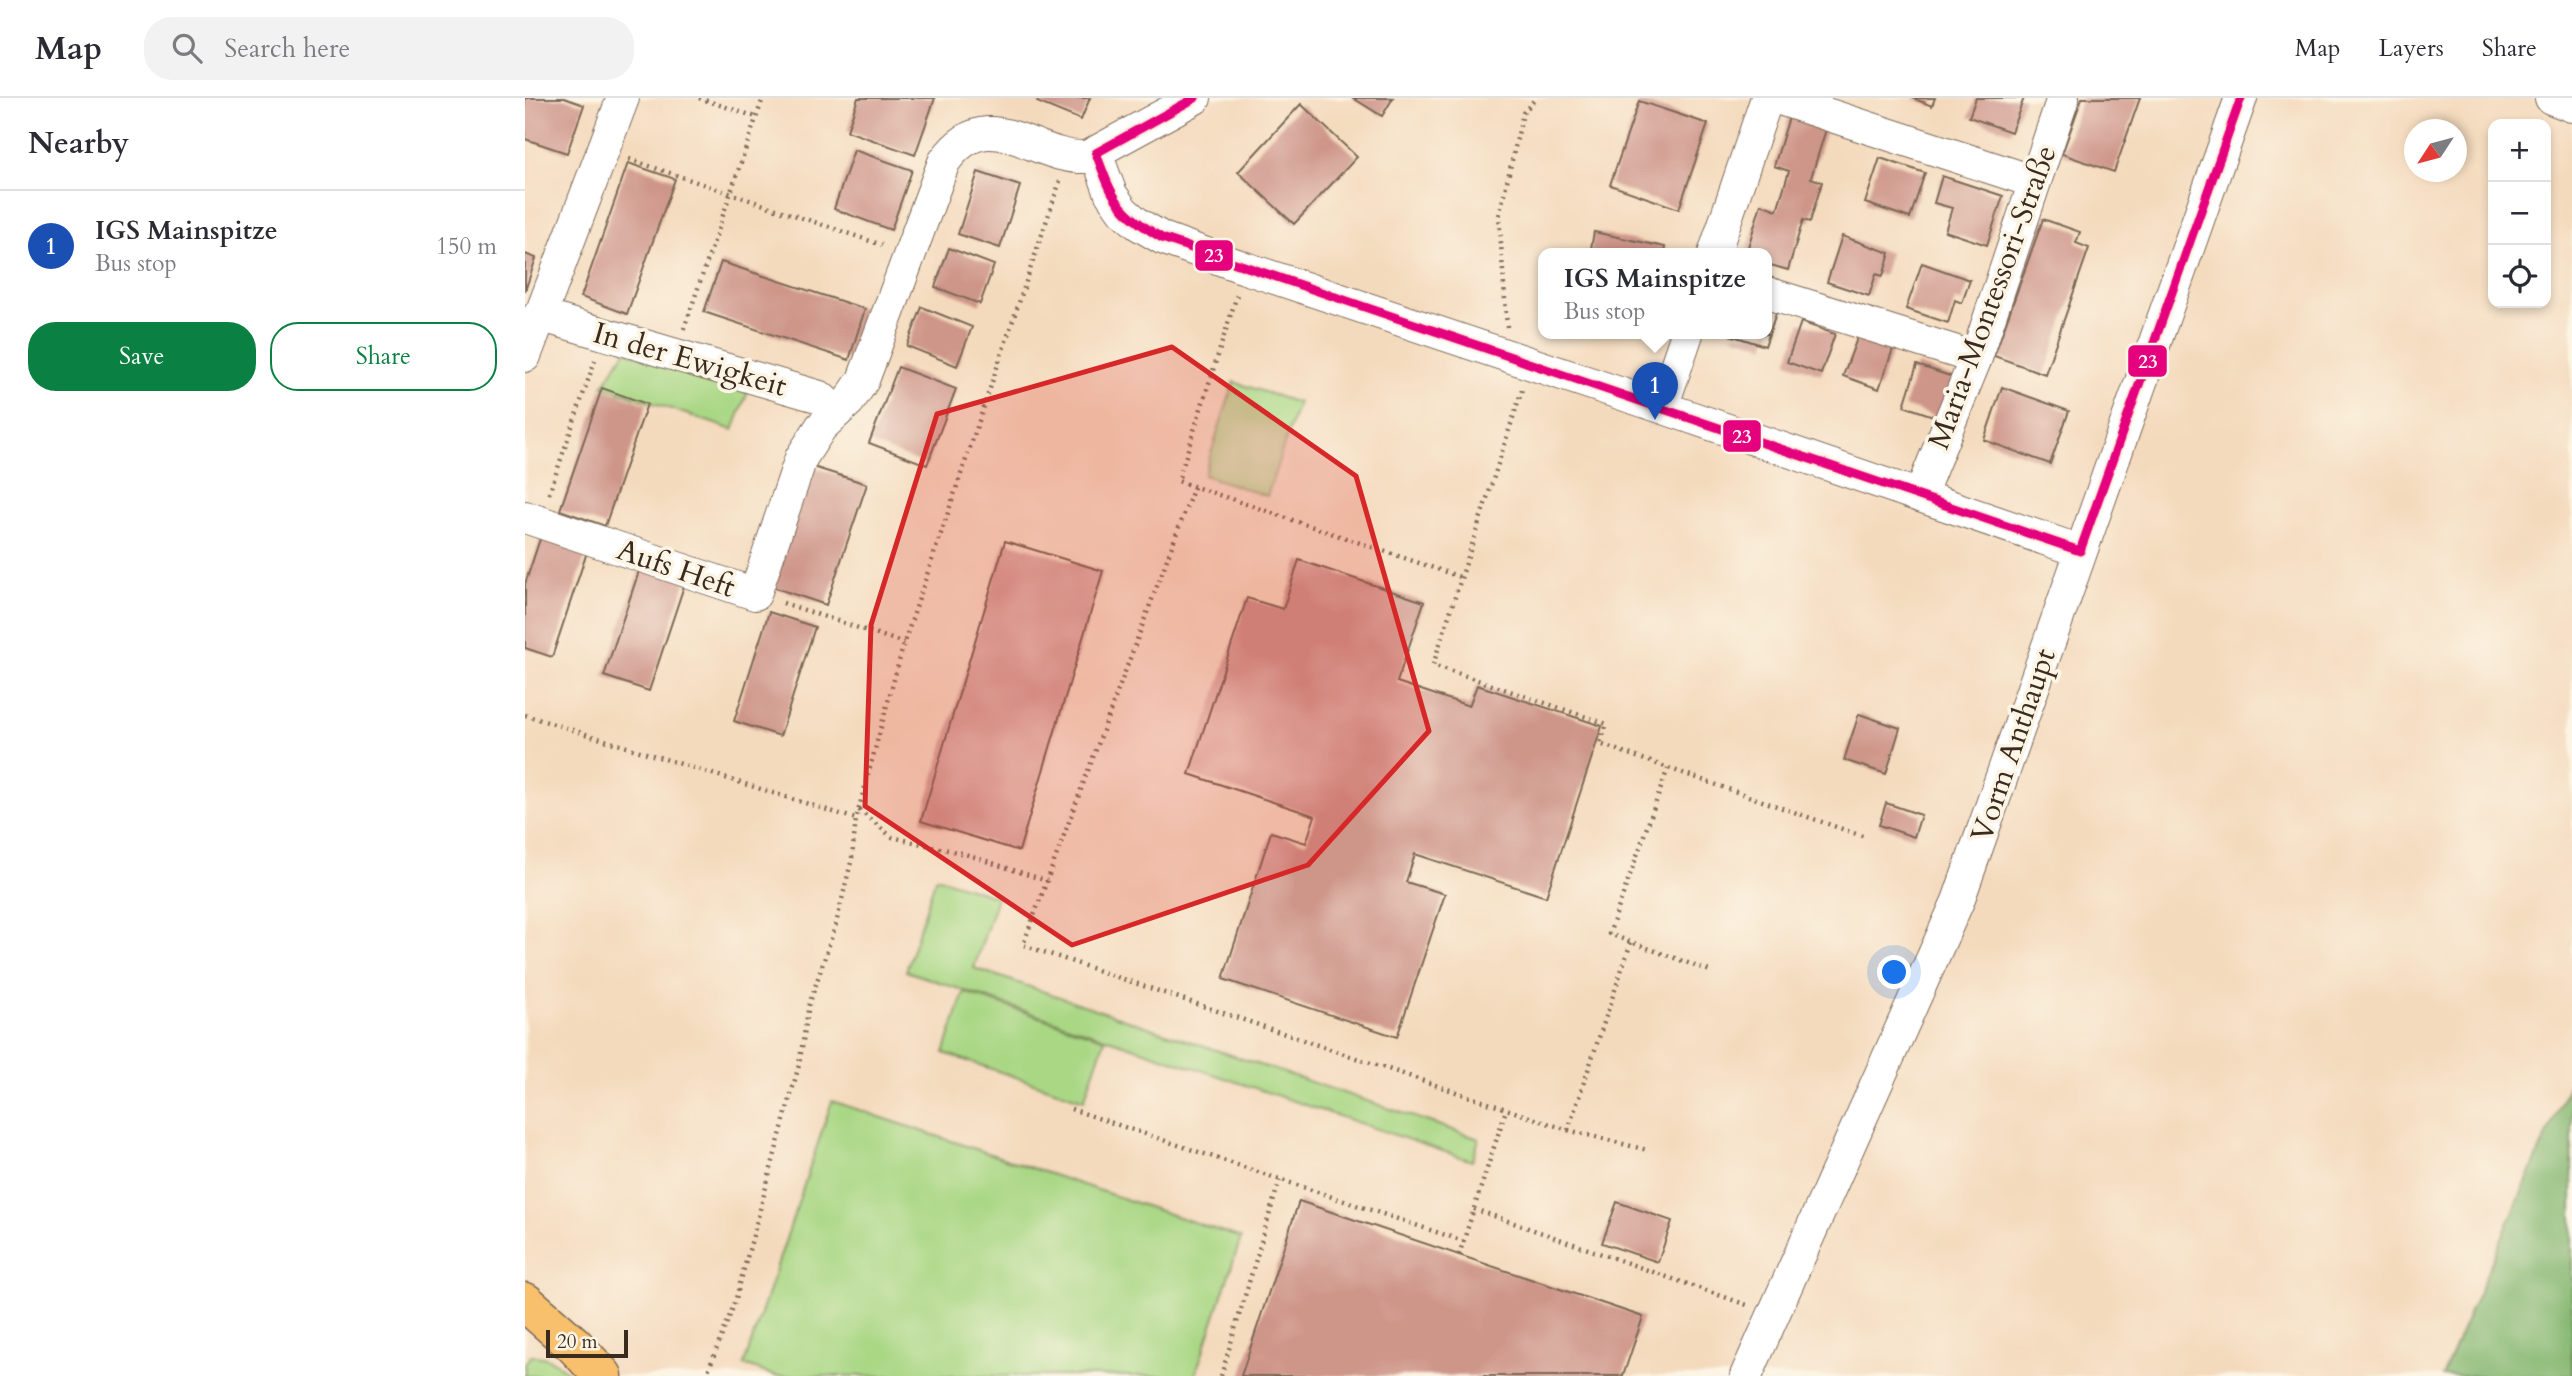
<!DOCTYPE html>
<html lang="en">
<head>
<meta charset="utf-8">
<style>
	:root { --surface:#fff; --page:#f2f2f3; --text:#2b2b33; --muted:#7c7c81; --line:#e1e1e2; --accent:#0b8043 }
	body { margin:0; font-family:Cardo,serif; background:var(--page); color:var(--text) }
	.controls { position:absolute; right:21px; top:21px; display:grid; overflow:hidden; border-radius:14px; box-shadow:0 4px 10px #0003 }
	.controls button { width:63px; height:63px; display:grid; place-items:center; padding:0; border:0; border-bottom:2px solid var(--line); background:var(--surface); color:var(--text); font:35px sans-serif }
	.compass { position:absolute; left:1879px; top:21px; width:63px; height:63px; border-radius:50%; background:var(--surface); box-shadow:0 4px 10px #0003; rotate:234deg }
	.scale { position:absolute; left:21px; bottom:18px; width:82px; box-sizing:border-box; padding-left:7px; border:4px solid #3b2a1e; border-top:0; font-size:19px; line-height:24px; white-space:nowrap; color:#3b2a1e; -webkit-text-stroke:5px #fcf5e5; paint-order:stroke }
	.you { position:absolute; left:1370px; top:875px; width:24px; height:24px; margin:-18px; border:5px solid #fff; border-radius:50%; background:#1a73e8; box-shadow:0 0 0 10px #1a73e833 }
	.badge { display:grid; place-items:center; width:46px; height:46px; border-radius:50%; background:var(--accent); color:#fff; font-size:23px; font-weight:700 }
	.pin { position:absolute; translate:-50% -58px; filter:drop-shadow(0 2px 4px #0008) }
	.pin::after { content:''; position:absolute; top:37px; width:24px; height:21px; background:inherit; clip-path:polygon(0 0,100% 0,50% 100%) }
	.popup { position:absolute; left:1013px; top:150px; width:234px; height:91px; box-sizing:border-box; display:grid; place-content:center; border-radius:14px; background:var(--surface); filter:drop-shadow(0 2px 5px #0005); font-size:23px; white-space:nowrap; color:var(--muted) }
	.popup b { font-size:26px; color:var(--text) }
	.popup::after { content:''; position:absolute; left:50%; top:100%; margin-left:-14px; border:14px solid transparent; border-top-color:var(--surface) }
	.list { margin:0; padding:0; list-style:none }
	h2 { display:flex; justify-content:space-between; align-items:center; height:91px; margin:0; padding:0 28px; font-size:30px }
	h2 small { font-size:23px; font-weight:400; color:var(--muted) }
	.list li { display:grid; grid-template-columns:46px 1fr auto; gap:21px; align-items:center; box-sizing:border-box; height:112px; padding:0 28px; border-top:2px solid var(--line) }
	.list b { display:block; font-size:26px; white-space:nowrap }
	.list p { margin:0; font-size:23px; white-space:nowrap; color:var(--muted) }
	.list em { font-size:23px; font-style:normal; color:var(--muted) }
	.actions { display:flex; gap:14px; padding:21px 28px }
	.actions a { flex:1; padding:16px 0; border:2px solid var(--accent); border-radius:28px; text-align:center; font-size:24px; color:var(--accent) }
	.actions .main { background:var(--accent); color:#fff }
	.icon { flex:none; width:38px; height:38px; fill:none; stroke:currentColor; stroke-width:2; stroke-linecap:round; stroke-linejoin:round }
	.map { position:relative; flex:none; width:2047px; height:1278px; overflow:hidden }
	header { display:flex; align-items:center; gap:42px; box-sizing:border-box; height:98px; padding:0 35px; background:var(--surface); border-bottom:2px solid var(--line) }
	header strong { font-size:33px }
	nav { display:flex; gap:38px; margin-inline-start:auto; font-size:24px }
	.search { width:490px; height:63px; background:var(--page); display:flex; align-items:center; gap:18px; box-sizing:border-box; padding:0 24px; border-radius:28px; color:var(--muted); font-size:26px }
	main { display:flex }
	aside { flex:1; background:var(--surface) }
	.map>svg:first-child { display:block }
	.green { fill:#a9d784; stroke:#728051; stroke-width:2 }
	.forest { fill:#86b872; stroke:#607148; stroke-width:2 }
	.building { fill:#ce9589 }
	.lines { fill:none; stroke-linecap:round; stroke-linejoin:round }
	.minor-casing { stroke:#7c6856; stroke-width:34 }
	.motorway-casing { stroke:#7c6856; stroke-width:41 }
	.path { stroke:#7c6856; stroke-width:4.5; stroke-dasharray:2 5; stroke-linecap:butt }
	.minor { stroke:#fff; stroke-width:32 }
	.motorway { stroke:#f8bf6c; stroke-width:38 }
	.bus-1-casing { stroke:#fcf5e5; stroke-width:14 }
	.bus-1 { stroke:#e5007d; stroke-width:9 }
	.marked { fill:#d62828; fill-opacity:0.2; stroke:#d62828; stroke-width:5; stroke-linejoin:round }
	.labels { text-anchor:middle; stroke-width:7; stroke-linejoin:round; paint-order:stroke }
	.street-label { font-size:30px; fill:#3b2a1e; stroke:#fcf5e5 }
	.line-badge { stroke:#fcf5e5; stroke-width:2.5 }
	.badge-label { font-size:19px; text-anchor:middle; font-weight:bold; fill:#fff }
</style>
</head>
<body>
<header>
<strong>Map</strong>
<div class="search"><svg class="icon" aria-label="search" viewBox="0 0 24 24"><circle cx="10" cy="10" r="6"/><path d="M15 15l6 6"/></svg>Search here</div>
<nav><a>Map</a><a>Layers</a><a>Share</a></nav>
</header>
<main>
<aside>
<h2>Nearby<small></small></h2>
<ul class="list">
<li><span class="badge" style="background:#1a4fb4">1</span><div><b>IGS Mainspitze</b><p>Bus stop</p></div><em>150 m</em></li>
</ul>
<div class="actions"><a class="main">Save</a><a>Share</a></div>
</aside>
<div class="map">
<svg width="2047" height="1278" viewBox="0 0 2047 1278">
	<rect width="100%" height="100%" fill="#fcf5e5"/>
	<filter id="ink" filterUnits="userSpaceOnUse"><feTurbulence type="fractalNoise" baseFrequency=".0143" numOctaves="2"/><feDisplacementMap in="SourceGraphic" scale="14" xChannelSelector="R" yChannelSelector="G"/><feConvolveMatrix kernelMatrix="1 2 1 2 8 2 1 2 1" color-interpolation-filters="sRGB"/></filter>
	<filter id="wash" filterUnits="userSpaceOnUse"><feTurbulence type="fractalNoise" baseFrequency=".00686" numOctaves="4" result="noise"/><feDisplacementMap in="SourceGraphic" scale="28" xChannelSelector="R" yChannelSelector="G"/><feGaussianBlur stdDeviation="1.57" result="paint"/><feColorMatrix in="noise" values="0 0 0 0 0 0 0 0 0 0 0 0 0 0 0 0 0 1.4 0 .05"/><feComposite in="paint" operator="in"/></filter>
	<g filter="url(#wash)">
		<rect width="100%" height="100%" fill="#f4dabd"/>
		<path class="green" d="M 100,253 L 223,293 L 208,332 L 78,288 Z
			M 709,284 L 773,305 L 742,398 L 679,377 Z
			M 411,779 L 472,799 L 449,870 L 954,1041 L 947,1063 L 381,873 Z
			M 439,894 L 580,941 L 559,1002 L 419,955 Z
			M 307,1003 L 716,1140 L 670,1278 L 250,1278 L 219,1267 Z
			M 6,1258 C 25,1258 33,1265 46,1278 L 0,1278 L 0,1265 Z"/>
		<path class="forest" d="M 2047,979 L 2047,1278 L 1917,1278 Z"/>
		<g id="blocks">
			<path class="building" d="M 0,0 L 39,0 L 59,7 L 42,55 L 0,41 Z
				M 333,0 L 410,0 L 390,57 L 322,33 Z
				M 513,0 L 565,0 L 556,22 L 512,4 Z
				M 828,0 L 868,0 L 857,18 Z
				M 1387,0 L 1410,0 L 1407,8 Z
				M 1451,0 L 1499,0 L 1486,34 L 1444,19 Z
				M 1557,0 L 1615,0 L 1589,74 L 1537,56 Z
				M 1114,3 L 1183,26 L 1154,111 L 1085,87 Z
				M 776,6 L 832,59 L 769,126 L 713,74 Z
				M 1265,16 L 1302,28 L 1286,80 L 1297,84 L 1285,124 L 1278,122 L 1263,172 L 1242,166 L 1242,156 L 1221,156 L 1236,106 L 1252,112 L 1264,73 L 1249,68 Z
				M 329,52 L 387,72 L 366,132 L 309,111 Z
				M 1355,60 L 1400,75 L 1385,120 L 1340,105 Z
				M 103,65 L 150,81 L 102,216 L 56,199 Z
				M 453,74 L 495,88 L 475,150 L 433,136 Z
				M 1417,78 L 1478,98 L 1462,147 L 1420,133 L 1427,110 L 1409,105 Z
				M 1518,121 L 1555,134 L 1551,145 L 1564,150 L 1520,276 L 1469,258 Z
				M 1069,134 L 1140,149 L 1139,156 L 1065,156 Z
				M 1317,138 L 1365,155 L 1358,178 L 1351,176 L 1344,198 L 1302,184 Z
				M 424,150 L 469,167 L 455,206 L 410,189 Z
				M 0,156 L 11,160 L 0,193 Z
				M 196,164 L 340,211 L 324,262 L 179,214 Z
				M 1397,165 L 1445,182 L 1437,205 L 1430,202 L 1423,225 L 1381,211 Z
				M 1242,205 L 1253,209 L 1240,248 L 1205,237 L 1242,236 Z
				M 397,209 L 447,229 L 432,268 L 382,248 Z
				M 1276,224 L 1310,236 L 1296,276 L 1262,264 Z
				M 1334,235 L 1369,248 L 1354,291 L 1318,278 Z
				M 1392,267 L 1428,279 L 1414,320 L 1379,308 Z
				M 373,269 L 431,291 L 402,367 L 344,345 Z
				M 1477,289 L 1544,313 L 1525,366 L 1459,342 Z
				M 77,290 L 122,306 L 80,428 L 35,412 Z
				M 288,369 L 342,386 L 301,507 L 248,489 Z
				M 17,435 L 63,451 L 27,559 L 0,550 L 0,486 Z
				M 480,443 L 578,473 L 494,753 L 396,723 Z
				M 774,462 L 899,504 L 872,584 L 944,608 L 952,587 L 1077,628 L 1021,799 L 890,756 L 881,784 L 920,796 L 872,939 L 698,881 L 746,734 L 781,745 L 790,718 L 664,676 L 722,500 L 758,511 Z
				M 116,467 L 161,482 L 124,593 L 79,578 Z
				M 244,514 L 290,529 L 255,638 L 209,623 Z
				M 1334,616 L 1375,630 L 1361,676 L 1319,662 Z
				M 1361,705 L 1396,717 L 1389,739 L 1354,727 Z
				M 774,1103 L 1118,1219 L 1098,1278 L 716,1278 Z
				M 1092,1104 L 1147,1123 L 1133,1164 L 1077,1145 Z"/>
		</g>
	</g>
	<g filter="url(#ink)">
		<use href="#blocks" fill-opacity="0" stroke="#7c6856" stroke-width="2"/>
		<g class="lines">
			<g class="minor-casing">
				<path id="minor" d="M 1252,0 L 1510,84
					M 2026,0 L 2047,8
					M 571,55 L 586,96 L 598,113 L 613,126 L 637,140 L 720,170 L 1133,308 L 1555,453
					M 1189,156 L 1242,0
					M 1242,195 L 1451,260
					M 14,217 L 295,299 L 311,314
					M 0,258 L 98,0
					M 1137,309 L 1162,236
					M 1395,397 L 1451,260 L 1538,0
					M 0,419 L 230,496 L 276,360 L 296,329 L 324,303 L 338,282 L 419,64 C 464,0 507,62 562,59 L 670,0
					M 1221,1278 L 1433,803 L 1716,0"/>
			</g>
			<g class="motorway-casing">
				<path id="motorway" d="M 0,1204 L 49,1247 L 78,1278"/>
			</g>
			<path class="path" d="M 174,0 L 231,19
				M 104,61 L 357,147
				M 712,197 L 653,383 L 938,480
				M 982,229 L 974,118 L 998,15 L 1011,0
				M 159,231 L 238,0
				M 997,292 L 908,567 L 1082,626 L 1075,646 L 1340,739
				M 669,389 L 498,847 L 1043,1032 L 1106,844
				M 24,396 L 70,262
				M 258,505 L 379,545
				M 0,617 L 331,721 L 379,545 L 535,83
				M 1143,670 L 1084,836 L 1185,873
				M 334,712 L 367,739 L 440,756 L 522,783
				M 546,1011 L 938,1143
				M 1043,1032 L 1122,1052
				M 949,1111 L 1222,1207
				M 934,1157 L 981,1012
				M 181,1278 L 210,1204 L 274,967 L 284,907 L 311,826 L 327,760 L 331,721
				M 696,1278 L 755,1081"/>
			<use href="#minor" class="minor"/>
			<use href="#motorway" class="motorway"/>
			<g class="bus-1-casing">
				<path id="bus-1" d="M 670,0 L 571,55 C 588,102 593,114 637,140 L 1555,453 L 1716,0"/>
			</g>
			<use href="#bus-1" class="bus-1"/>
		</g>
	</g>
	<path class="marked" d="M 647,249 L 831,378 L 904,633 L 783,767 L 547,847 L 340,708 L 346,527 L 412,316 Z"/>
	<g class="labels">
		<g class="street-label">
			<text transform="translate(1467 199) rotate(-70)" y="10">Maria-Montessori-Straße</text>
			<text transform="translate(165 261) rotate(16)" y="10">In der Ewigkeit</text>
			<text transform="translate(151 470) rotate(19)" y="10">Aufs Heft</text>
			<text transform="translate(1488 647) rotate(-71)" y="10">Vorm Anthaupt</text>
		</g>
	</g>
	<g class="line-badge">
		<rect x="669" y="141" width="40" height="33" rx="7" fill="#e5007d"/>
		<rect x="1602" y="246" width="41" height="34" rx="7" fill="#e5007d"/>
		<rect x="1197" y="321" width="40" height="34" rx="7" fill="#e5007d"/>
	</g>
	<g class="badge-label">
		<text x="689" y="164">23</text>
		<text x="1623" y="270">23</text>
		<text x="1217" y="345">23</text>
	</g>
</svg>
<div class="controls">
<button>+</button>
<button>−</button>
<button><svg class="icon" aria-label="locate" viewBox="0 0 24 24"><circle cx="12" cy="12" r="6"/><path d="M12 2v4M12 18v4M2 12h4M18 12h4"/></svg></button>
</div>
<svg class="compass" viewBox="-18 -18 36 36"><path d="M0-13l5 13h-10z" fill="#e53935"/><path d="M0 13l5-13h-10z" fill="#7c7c81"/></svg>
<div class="scale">20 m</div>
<div class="you"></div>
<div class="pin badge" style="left:1130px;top:322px;background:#1a4fb4">1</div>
<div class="popup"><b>IGS Mainspitze</b>Bus stop</div>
</div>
</main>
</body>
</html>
